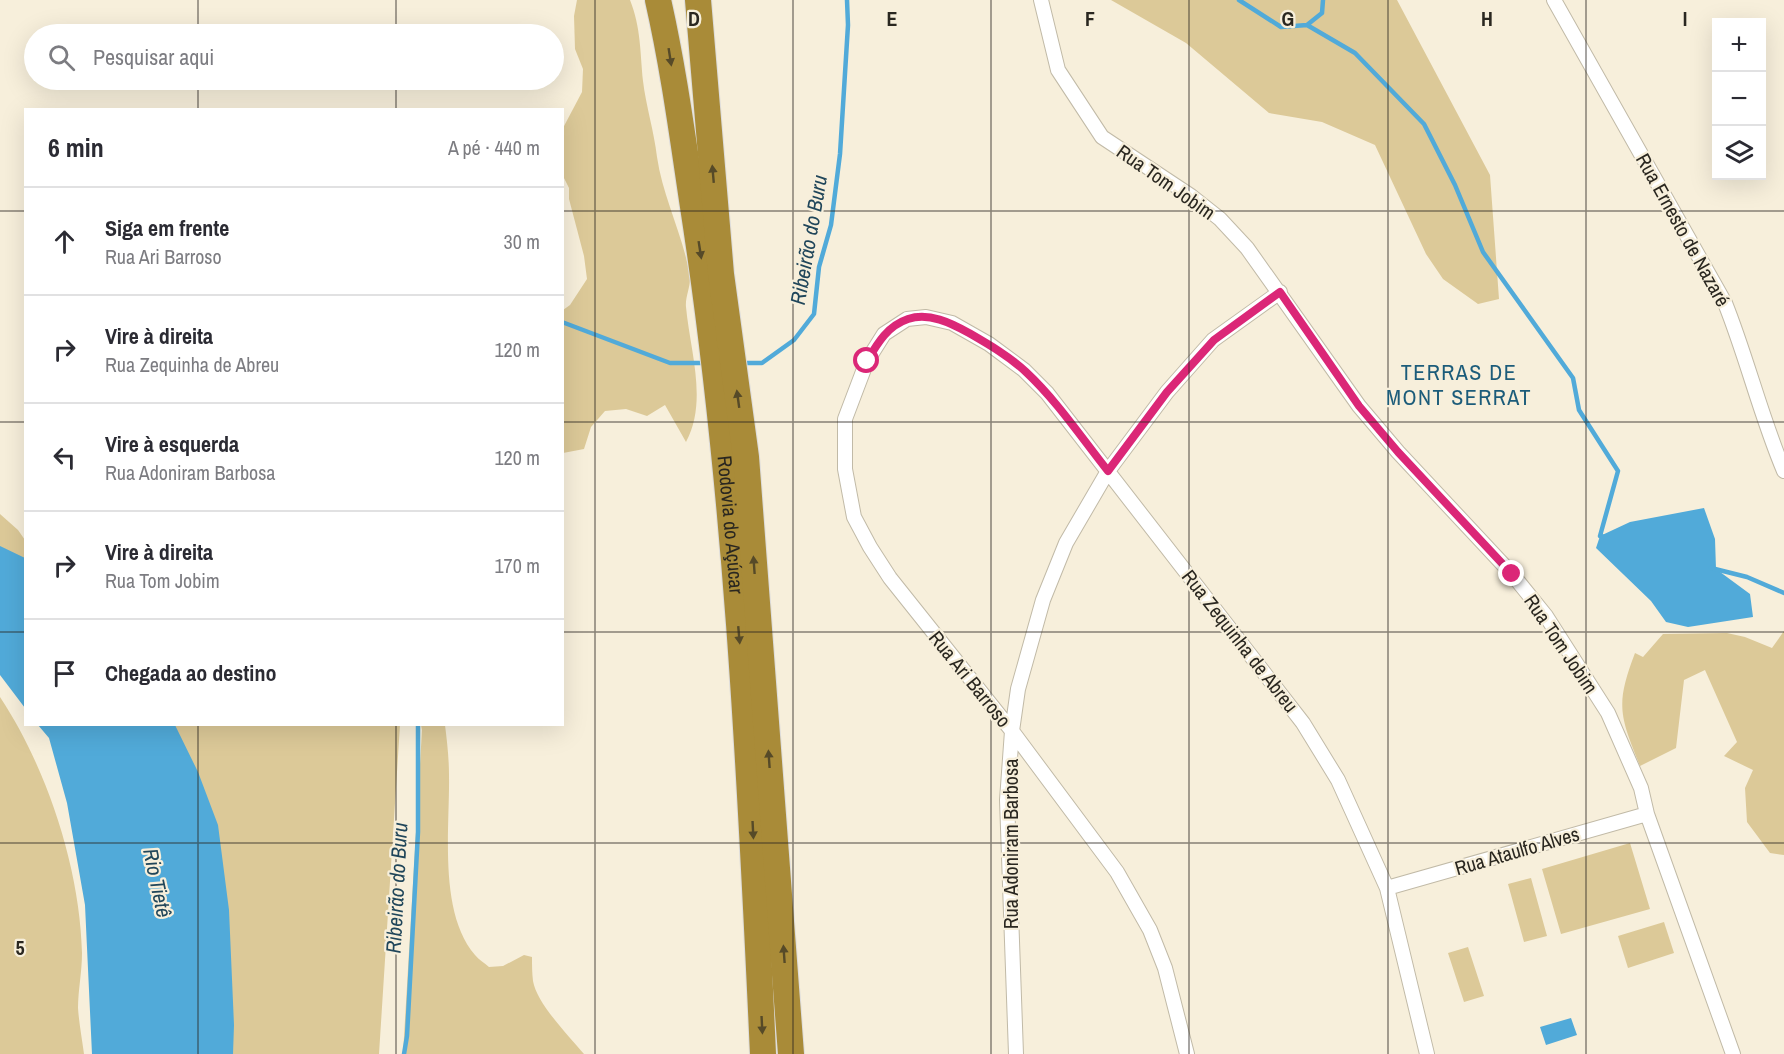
<!DOCTYPE html>
<html lang="pt">
<head>
<meta charset="utf-8">
<style>
	:root { --surface:#fff; --page:#f2f2f3; --text:#2b2b33; --muted:#7c7c81; --line:#e1e1e2 }
	body { margin:0; font-family:"Archivo Narrow",sans-serif; background:var(--page); color:var(--text) }
	.controls { position:absolute; right:18px; top:18px; display:grid; overflow:hidden; border-radius:0px; box-shadow:0 6px 24px #0002 }
	.controls button { width:54px; height:54px; display:grid; place-items:center; padding:0; border:0; border-bottom:2px solid var(--line); background:var(--surface); color:var(--text); font:30px sans-serif }
	.stop { position:absolute; width:18px; height:18px; margin:-14px; border:4px solid #db2777; border-radius:50%; background:#fff }
	.stop.end { background:#db2777; border-color:#fff; box-shadow:0 2px 6px #0008 }
	.list { margin:0; padding:0; list-style:none }
	h2 { display:flex; justify-content:space-between; align-items:center; height:78px; margin:0; padding:0 24px; font-size:26px }
	h2 small { font-size:20px; font-weight:400; color:var(--muted) }
	.list li { display:grid; grid-template-columns:39px 1fr auto; gap:18px; align-items:center; box-sizing:border-box; height:108px; padding:0 24px; border-top:2px solid var(--line) }
	.list b { display:block; font-size:22px; white-space:nowrap }
	.list p { margin:0; font-size:20px; white-space:nowrap; color:var(--muted) }
	.list em { font-size:20px; font-style:normal; color:var(--muted) }
	.icon { flex:none; width:33px; height:33px; fill:none; stroke:currentColor; stroke-width:2; stroke-linecap:round; stroke-linejoin:round }
	.map { position:relative; flex:none; width:1784px; height:1054px; overflow:hidden }
	.search { position:absolute; background:var(--surface); box-shadow:0 6px 24px #0002; left:24px; top:24px; width:540px; height:66px; display:flex; align-items:center; gap:15px; box-sizing:border-box; padding:0 21px; border-radius:33px; color:var(--muted); font-size:22px }
	.panel { position:absolute; background:var(--surface); box-shadow:0 6px 24px #0002; left:24px; top:108px; width:540px; height:618px; border-radius:0px }
	.map>svg:first-child { display:block }
	.green { fill:#dcc998 }
	.water { fill:#51aad9 }
	.lines { fill:none; stroke-linecap:round; stroke-linejoin:round }
	.stream { stroke:#51aad9; stroke-width:4.5 }
	.street-casing { stroke:#c1baa7; stroke-width:16 }
	.highway-casing { stroke:#dddcdb; stroke-width:28 }
	.street { stroke:#fff; stroke-width:14 }
	.highway { stroke:#a98b38; stroke-width:26 }
	.oneway { fill:#564a28 }
	.route { stroke:#db2777; stroke-width:8 }
	.grid { fill:none; stroke:#2a2720; stroke-width:1.5; stroke-opacity:0.55 }
	.labels { text-anchor:middle; stroke-width:4.5; stroke-linejoin:round; paint-order:stroke }
	.street-label { font-size:20px; fill:#2a2720; stroke:#f7efdb }
	.water-label { font-size:21px; font-style:italic; fill:#20465a; stroke:#f7efdb }
	.quarter-label { font-size:22px; letter-spacing:1.5px; fill:#1c5c7a; stroke:#f7efdb }
	.grid-label { font-size:20px; text-anchor:middle; font-weight:bold; fill:#2a2720; stroke:#f7efdb; stroke-width:4.5; stroke-linejoin:round; paint-order:stroke }
</style>
</head>
<body>
<div class="map">
<svg width="1784" height="1054" viewBox="0 0 1784 1054">
	<rect width="100%" height="100%" fill="#f7efdb"/>
	<path class="green" d="M 577,0 L 630,0 C 641,28 640,51 643,81 C 646,106 654,131 657,157 C 663,198 683,235 690,276 C 691,286 685,297 686,307 C 690,351 708,401 686,442 L 665,405 L 647,416 L 626,409 L 605,411 L 591,427 L 584,449 L 563,453 L 563,310 L 570,305 L 587,279 L 584,256 L 569,199 L 569,188 L 562,174 L 563,128 L 582,92 L 583,69 L 575,49 L 574,16 Z
		M 1111,0 L 1397,0 L 1490,175 L 1499,299 L 1478,304 L 1443,279 L 1426,254 L 1375,145 L 1322,122 L 1269,113 L 1186,43 Z
		M 0,514 L 18,530 L 25,540 L 25,609 L 0,598 Z
		M 1784,631 L 1784,855 L 1770,853 L 1747,822 L 1745,788 L 1753,770 L 1724,756 L 1737,742 L 1705,670 L 1684,680 L 1676,748 L 1640,766 C 1620,716 1615,705 1635,653 L 1643,657 L 1663,634 L 1727,633 L 1745,637 L 1772,648 Z
		M 0,697 C 47,768 80,868 82,953 C 82,972 78,990 78,1008 C 79,1023 82,1039 84,1054 L 0,1054 Z
		M 167,725 L 400,725 L 379,1054 L 215,1054 Z
		M 421,725 L 445,725 C 447,741 449,758 449,775 C 450,827 438,912 475,955 C 479,960 485,963 489,967 L 503,966 L 524,955 L 532,957 C 532,965 532,973 533,981 C 537,1004 569,1036 584,1054 L 403,1054 L 422,730 Z
		M 1630,843 L 1650,909 L 1561,934 L 1542,869 Z
		M 1531,878 L 1547,936 L 1524,942 L 1508,884 Z
		M 1664,922 L 1674,953 L 1628,968 L 1618,936 Z
		M 1468,947 L 1484,996 L 1464,1002 L 1448,953 Z"/>
	<path class="water" d="M 1704,508 L 1715,539 L 1716,569 L 1750,594 L 1753,617 L 1688,627 L 1666,622 L 1651,601 L 1596,548 L 1600,536 L 1630,522 Z
		M 0,546 L 25,558 L 25,708 L 0,675 Z
		M 38,725 L 175,725 L 198,772 L 218,825 L 229,910 L 234,1025 L 233,1054 L 92,1054 L 85,905 L 67,803 L 49,738 Z
		M 1571,1018 L 1577,1035 L 1546,1045 L 1540,1027 Z"/>
	<g class="lines">
		<path class="stream" d="M 1239,0 L 1281,27 L 1307,25 L 1322,13 L 1323,0
			M 1307,25 L 1355,53 L 1424,124 L 1455,185 L 1483,252 L 1573,378 L 1579,410 L 1618,471 L 1600,536 L 1605,537
			M 562,322 L 670,363 L 705,363
			M 740,363 L 762,363 L 794,340 L 814,314 L 819,267 L 831,225 L 840,154 L 848,25 L 847,0
			M 1711,568 L 1747,577 L 1784,593
			M 404,1054 L 407,1036 L 418,832 L 418,724"/>
		<g class="street-casing">
			<path id="street" d="M 1041,0 L 1058,70 L 1102,137 L 1191,196 L 1220,219 L 1247,248 L 1359,406 L 1398,452 L 1512,574 L 1546,616 L 1608,713 L 1641,788 L 1647,814 L 1733,1054
				M 1554,0 L 1725,303 C 1747,358 1761,417 1784,471
				M 1387,888 L 1647,814
				M 1016,1054 L 1007,800 L 1012,731 L 1018,689 L 1043,600 L 1066,543 L 1108,471 L 1167,392 L 1213,340 L 1280,292
				M 1187,1054 L 1165,968 L 1150,930 L 1117,872 L 1012,731 L 890,578 L 870,547 L 854,517 L 845,469 L 845,419 L 867,361 L 884,334 L 907,319 L 926,317 L 952,323 L 989,344 L 1024,370 L 1047,393 L 1303,723 L 1338,780 L 1387,888 L 1427,1054"/>
		</g>
		<g class="highway-casing">
			<g id="highway">
				<path id="s1" d="M 658,0 C 673,66 682,133 692,200 C 736,482 750,768 763,1054"/>
				<path d="M 698,0 L 721,274 L 746,457 L 791,1054"/>
			</g>
		</g>
		<use href="#street" class="street"/>
		<use href="#highway" class="highway"/>
	</g>
	<defs><path id="oneway-solid" d="M-6-.8H1V-3.2L6.5 0L1 3.2V.8H-6Z" transform="scale(1.5)"/></defs>
	<g class="oneway">
		<use href="#oneway-solid" transform="translate(670 57) rotate(81)"/>
		<use href="#oneway-solid" transform="translate(713 174) rotate(-95)"/>
		<use href="#oneway-solid" transform="translate(700 250) rotate(81)"/>
		<use href="#oneway-solid" transform="translate(738 399) rotate(-98)"/>
		<use href="#oneway-solid" transform="translate(754 565) rotate(-94)"/>
		<use href="#oneway-solid" transform="translate(739 635) rotate(85)"/>
		<use href="#oneway-solid" transform="translate(769 759) rotate(-94)"/>
		<use href="#oneway-solid" transform="translate(753 830) rotate(87)"/>
		<use href="#oneway-solid" transform="translate(784 954) rotate(-94)"/>
		<use href="#oneway-solid" transform="translate(762 1025) rotate(87)"/>
	</g>
	<g class="lines">
		<path class="route" d="M 867,361 C 877,344 887,326 908,319 C 929,312 951,323 969,333 C 988,344 1009,356 1026,372 C 1057,401 1081,437 1108,471 L 1167,392 L 1214,340 L 1280,292 L 1359,406 L 1398,452 L 1512,574"/>
	</g>
	<path class="grid" d="M 198,0 L 198,34M 396,0 L 396,34M 595,0 L 595,1054M 793,0 L 793,1054M 991,0 L 991,1054M 1189,0 L 1189,1054M 1388,0 L 1388,1054M 1586,0 L 1586,1054M 198,80 L 198,110M 396,80 L 396,110M 0,211 L 26,211M 562,211 L 1784,211M 0,422 L 26,422M 562,422 L 1784,422M 0,632 L 26,632M 562,632 L 1784,632M 198,724 L 198,1054M 396,724 L 396,1054M 0,843 L 1784,843"/>
	<g class="labels">
		<g class="street-label">
			<text transform="translate(1166 182) rotate(35)" y="7">Rua Tom Jobim</text>
			<text transform="translate(1683 230) rotate(61)" y="7">Rua Ernesto de Nazaré</text>
			<text dy="7" stroke="none"><textPath href="#s1" startOffset="530">Rodovia do Açúcar</textPath></text>
			<text transform="translate(1240 641) rotate(52)" y="7">Rua Zequinha de Abreu</text>
			<text transform="translate(1561 644) rotate(56)" y="7">Rua Tom Jobim</text>
			<text transform="translate(970 679) rotate(51)" y="7">Rua Ari Barroso</text>
			<text transform="translate(1011 844) rotate(-90)" y="7">Rua Adoniram Barbosa</text>
			<text transform="translate(1517 851) rotate(-16)" y="7">Rua Ataulfo Alves</text>
		</g>
		<g class="water-label">
			<text transform="translate(809 240) rotate(-80)" y="7">Ribeirão do Buru</text>
			<text transform="translate(157 883) rotate(78)" y="7">Rio Tietê</text>
			<text transform="translate(397 888) rotate(-87)" y="7">Ribeirão do Buru</text>
		</g>
		<g class="quarter-label">
			<text x="1459" y="380">TERRAS DE<tspan x="1459" dy="25">MONT SERRAT</tspan></text>
		</g>
	</g>
	<g class="grid-label">
		<text x="694" y="26">D</text>
		<text x="892" y="26">E</text>
		<text x="1090" y="26">F</text>
		<text x="1288" y="26">G</text>
		<text x="1487" y="26">H</text>
		<text x="1685" y="26">I</text>
		<text x="20" y="955">5</text>
	</g>
</svg>
<div class="controls">
<button>+</button>
<button>−</button>
<button><svg class="icon" aria-label="layers" viewBox="0 0 24 24"><path d="M12 4l9 5-9 5-9-5zM3 14l9 5 9-5"/></svg></button>
</div>
<div class="stop" style="left:867px;top:361px"></div>
<div class="stop end" style="left:1512px;top:574px"></div>
<div class="search"><svg class="icon" aria-label="search" viewBox="0 0 24 24"><circle cx="10" cy="10" r="6"/><path d="M15 15l6 6"/></svg>Pesquisar aqui</div>
<section class="panel">
<h2>6 min<small>A pé · 440 m</small></h2>
<ul class="list">
<li><svg class="icon" aria-label="ahead" viewBox="0 0 24 24"><path d="M12 20V5M6 11l6-6 6 6"/></svg><div><b>Siga em frente</b><p>Rua Ari Barroso</p></div><em>30 m</em></li>
<li><svg class="icon" aria-label="right" viewBox="0 0 24 24"><path d="M7 20v-9h11M14 6l5 5-5 5"/></svg><div><b>Vire à direita</b><p>Rua Zequinha de Abreu</p></div><em>120 m</em></li>
<li><svg class="icon" aria-label="left" viewBox="0 0 24 24"><path d="M17 20v-9H6M10 6l-5 5 5 5"/></svg><div><b>Vire à esquerda</b><p>Rua Adoniram Barbosa</p></div><em>120 m</em></li>
<li><svg class="icon" aria-label="right" viewBox="0 0 24 24"><path d="M7 20v-9h11M14 6l5 5-5 5"/></svg><div><b>Vire à direita</b><p>Rua Tom Jobim</p></div><em>170 m</em></li>
<li><svg class="icon" aria-label="arrive" viewBox="0 0 24 24"><path d="M6 21V4h12l-3 4 3 4H6"/></svg><div><b>Chegada ao destino</b></div></li>
</ul>
</section>
</div>
</body>
</html>
